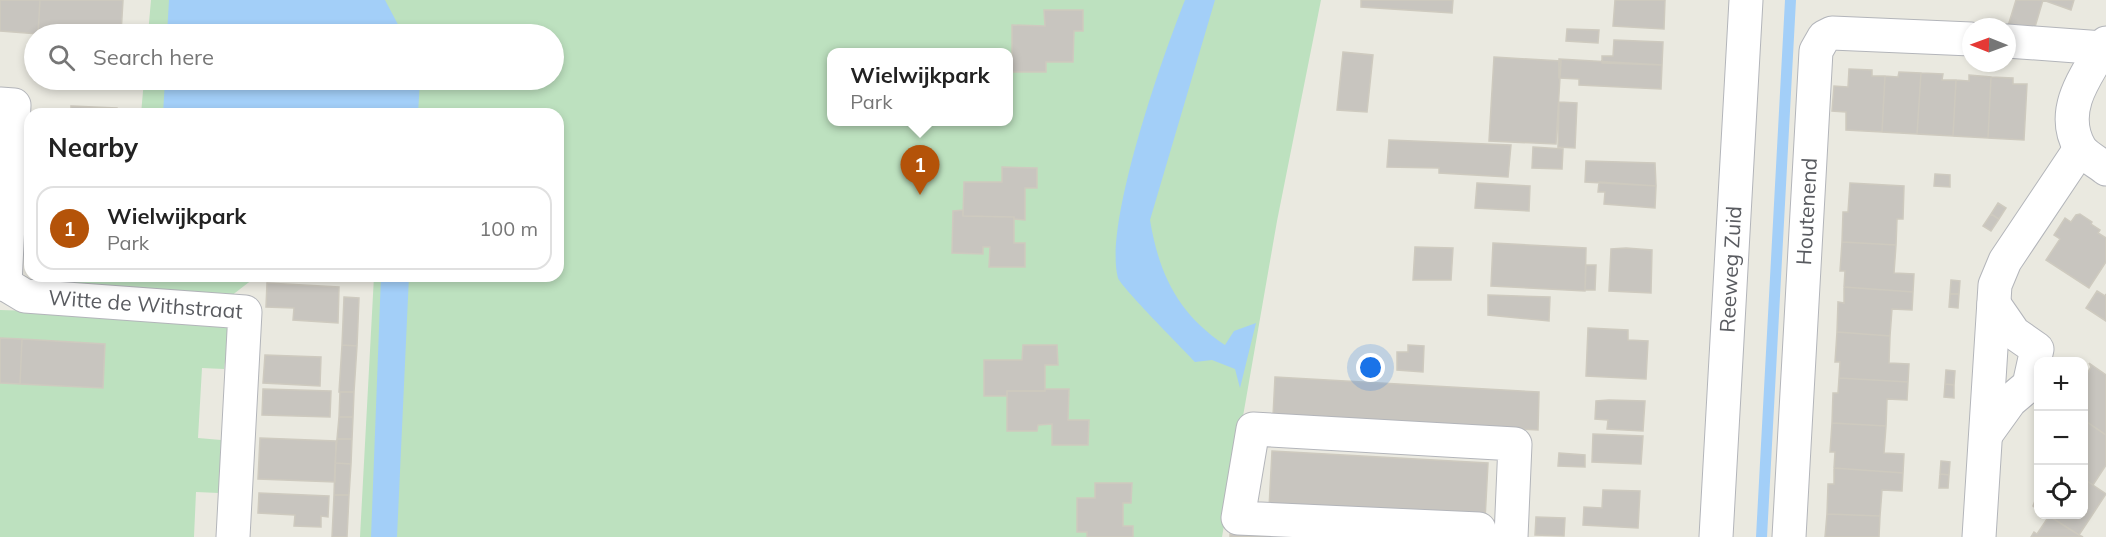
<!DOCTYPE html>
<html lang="en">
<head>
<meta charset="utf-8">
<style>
	:root { --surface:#fff; --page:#f6f6f6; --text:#222; --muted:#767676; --line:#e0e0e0; --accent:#b45309 }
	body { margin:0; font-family:Mulish,sans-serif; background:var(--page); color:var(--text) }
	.controls { position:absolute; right:18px; bottom:18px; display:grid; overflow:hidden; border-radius:12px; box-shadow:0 3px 9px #0003 }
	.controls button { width:54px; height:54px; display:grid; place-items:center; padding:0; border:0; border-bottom:2px solid var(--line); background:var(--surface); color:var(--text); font:30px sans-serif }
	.compass { position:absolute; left:1962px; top:18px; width:54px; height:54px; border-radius:50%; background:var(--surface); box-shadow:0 3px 9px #0003; rotate:271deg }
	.you { position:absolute; left:1371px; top:368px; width:21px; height:21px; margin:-15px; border:4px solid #fff; border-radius:50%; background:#1a73e8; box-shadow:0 0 0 9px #1a73e833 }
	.badge { display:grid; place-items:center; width:39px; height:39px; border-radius:50%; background:var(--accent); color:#fff; font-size:20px; font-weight:700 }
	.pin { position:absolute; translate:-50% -50px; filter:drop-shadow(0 2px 3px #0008) }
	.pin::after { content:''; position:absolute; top:32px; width:21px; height:18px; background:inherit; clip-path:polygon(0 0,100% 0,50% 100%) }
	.popup { position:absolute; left:827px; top:48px; width:186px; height:78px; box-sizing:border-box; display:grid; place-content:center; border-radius:12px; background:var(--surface); filter:drop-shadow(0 2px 4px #0005); font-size:20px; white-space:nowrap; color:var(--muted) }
	.popup b { font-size:22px; color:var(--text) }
	.popup::after { content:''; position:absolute; left:50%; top:100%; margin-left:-12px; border:12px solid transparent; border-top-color:var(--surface) }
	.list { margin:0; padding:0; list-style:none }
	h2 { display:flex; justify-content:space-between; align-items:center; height:78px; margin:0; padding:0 24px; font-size:26px }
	h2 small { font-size:20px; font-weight:400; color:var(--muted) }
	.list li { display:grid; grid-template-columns:39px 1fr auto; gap:18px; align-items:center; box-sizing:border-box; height:84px; margin:0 12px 12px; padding:0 12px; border:2px solid var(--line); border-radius:18px }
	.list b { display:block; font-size:22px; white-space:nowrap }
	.list p { margin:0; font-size:20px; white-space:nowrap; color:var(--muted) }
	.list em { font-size:20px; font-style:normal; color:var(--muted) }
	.icon { flex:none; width:33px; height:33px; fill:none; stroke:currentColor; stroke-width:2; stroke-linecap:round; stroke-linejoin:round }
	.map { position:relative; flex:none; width:2106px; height:537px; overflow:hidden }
	.search { position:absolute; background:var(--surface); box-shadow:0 3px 9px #0003; left:24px; top:24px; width:540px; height:66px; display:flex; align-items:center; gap:15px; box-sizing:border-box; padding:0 21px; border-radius:33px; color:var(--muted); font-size:22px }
	.panel { position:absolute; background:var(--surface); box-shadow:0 3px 9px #0003; left:24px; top:108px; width:540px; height:174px; border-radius:18px }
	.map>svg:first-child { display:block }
	.green { fill:#bde1bf; fill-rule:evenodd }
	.water { fill:#a3cff8 }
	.building { fill:#c8c5bf; stroke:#cecabf; stroke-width:1.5 }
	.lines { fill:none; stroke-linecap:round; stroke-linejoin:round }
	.minor-casing { stroke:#b3b5ba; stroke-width:35 }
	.minor { stroke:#fff; stroke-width:33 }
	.labels { text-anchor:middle; stroke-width:5; stroke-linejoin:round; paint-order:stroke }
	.street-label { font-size:21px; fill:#595b60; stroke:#fff }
</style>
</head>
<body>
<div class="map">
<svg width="2106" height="537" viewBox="0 0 2106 537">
	<rect width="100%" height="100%" fill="#eae9e0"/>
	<path class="green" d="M 151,0 L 1321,0 L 1277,221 L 1222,537 L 360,537 L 374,276 L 558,276 L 558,114 L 141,114 L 144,80 L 554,80 L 554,34 L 148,34 ZM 832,52 L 1008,52 L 1008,122 L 832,122 Z
		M 36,276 L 257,276 L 231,296 L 117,296 Z
		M 0,310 L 226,317 L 230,327 L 224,369 L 202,368 L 198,438 L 221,440 L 219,493 L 196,492 L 194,537 L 0,537 Z"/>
	<path class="water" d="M 169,0 L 385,0 L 403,34 L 167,34 Z
		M 1185,0 L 1215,0 L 1150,220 C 1159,274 1178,314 1225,345 L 1234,331 L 1256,323 L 1240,388 L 1235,369 L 1212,360 L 1195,362 C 1184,350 1121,287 1118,278 C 1103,225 1163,55 1185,0 Z
		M 1785,0 L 1796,0 L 1767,537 L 1756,537 Z
		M 165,80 L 420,80 L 418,114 L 163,114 Z
		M 381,276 L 409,276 L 397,537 L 371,537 Z"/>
	<path class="building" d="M 0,0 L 40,0 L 38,34 L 0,31 Z
		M 40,0 L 123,0 L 121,34 L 38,34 Z
		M 1361,0 L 1453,0 L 1452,13 L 1361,7 Z
		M 1615,0 L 1665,0 L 1664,29 L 1613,26 Z
		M 2016,0 L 2074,0 L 2071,10 L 2043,0 L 2035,27 L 2008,26 Z
		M 1044,10 L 1083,10 L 1083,31 L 1074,31 L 1073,62 L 1046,62 L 1046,72 L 1012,72 L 1012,25 L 1045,26 Z
		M 1567,29 L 1599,30 L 1598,43 L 1566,41 Z
		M 1614,40 L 1663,42 L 1662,65 L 1602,63 L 1602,56 L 1613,56 Z
		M 1343,52 L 1373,55 L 1367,112 L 1337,110 Z
		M 1494,57 L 1561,61 L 1556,144 L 1489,141 Z
		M 1559,59 L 1662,65 L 1661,89 L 1579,85 L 1579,79 L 1559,78 Z
		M 1849,69 L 1872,70 L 1872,76 L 1885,76 L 1882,132 L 1846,130 L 1846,112 L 1832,111 L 1834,86 L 1848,87 Z
		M 1899,72 L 1921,73 L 1917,134 L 1882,132 L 1885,76 L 1898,77 Z
		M 1921,73 L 1943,74 L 1942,80 L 1956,80 L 1953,136 L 1917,134 Z
		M 1969,75 L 1991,77 L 1988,138 L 1953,136 L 1956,80 L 1969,81 Z
		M 1991,77 L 2013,78 L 2013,84 L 2027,84 L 2024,140 L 1988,138 Z
		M 1559,102 L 1577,103 L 1575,148 L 1558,147 Z
		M 71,106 L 117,108 L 117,114 L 71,114 Z
		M 1389,140 L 1511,145 L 1508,177 L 1439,173 L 1439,168 L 1387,167 Z
		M 1533,147 L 1563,149 L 1562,169 L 1532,168 Z
		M 1586,161 L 1655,163 L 1656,186 L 1585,182 Z
		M 1002,167 L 1037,168 L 1037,188 L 1025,188 L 1025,220 L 1014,219 L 1014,217 L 963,216 L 964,182 L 1002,182 Z
		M 1935,174 L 1950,175 L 1950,187 L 1934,186 Z
		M 1599,182 L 1656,186 L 1655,208 L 1604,204 L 1605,192 L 1598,192 Z
		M 1477,183 L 1530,186 L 1529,211 L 1475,208 Z
		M 1850,183 L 1904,186 L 1903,219 L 1897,219 L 1896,245 L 1842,242 L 1843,212 L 1848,212 Z
		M 1998,203 L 2006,208 L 1999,219 L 1991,214 Z
		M 963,210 L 963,216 L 1014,217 L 1014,243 L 1025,243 L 1025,267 L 989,267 L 990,247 L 983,247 L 983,254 L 952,253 L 953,211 Z
		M 1991,214 L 1999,219 L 1991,231 L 1983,226 Z
		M 2080,214 L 2092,222 L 2091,224 L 2100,230 L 2098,233 L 2106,238 L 2106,262 L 2089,288 L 2046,260 L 2060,239 L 2054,235 L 2065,218 L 2071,222 L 2076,215 Z
		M 1842,242 L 1896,245 L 1894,273 L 1914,274 L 1913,292 L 1844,287 L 1845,271 L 1840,271 Z
		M 1493,243 L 1586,248 L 1585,291 L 1491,286 Z
		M 1415,247 L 1453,248 L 1451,280 L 1413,280 Z
		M 1626,248 L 1652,250 L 1651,293 L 1609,291 L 1611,249 Z
		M 1586,265 L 1596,265 L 1595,290 L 1585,290 Z
		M 1951,280 L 1960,281 L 1959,294 L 1950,294 Z
		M 267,283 L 339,287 L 338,323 L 293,320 L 294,308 L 266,307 Z
		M 1844,287 L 1913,292 L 1912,310 L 1892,309 L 1890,336 L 1837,332 L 1838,302 L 1844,303 Z
		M 2097,291 L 2105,296 L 2106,294 L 2106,321 L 2086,308 Z
		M 1950,294 L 1959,294 L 1958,308 L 1949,307 Z
		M 1488,295 L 1550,297 L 1549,321 L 1488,315 Z
		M 344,297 L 359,298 L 357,346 L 342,345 Z
		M 1588,328 L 1628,330 L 1628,340 L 1648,341 L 1646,379 L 1586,376 Z
		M 1837,332 L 1890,336 L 1889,363 L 1909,364 L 1908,382 L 1839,378 L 1840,362 L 1835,362 Z
		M 0,338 L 22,339 L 20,384 L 0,383 Z
		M 22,339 L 105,344 L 103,388 L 20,384 Z
		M 342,345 L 357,346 L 354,392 L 339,392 Z
		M 1023,345 L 1057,345 L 1058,365 L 1045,365 L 1045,391 L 1007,391 L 1007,396 L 984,396 L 984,360 L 1022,360 Z
		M 1408,345 L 1424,346 L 1423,372 L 1397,370 L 1397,352 L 1408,352 Z
		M 265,355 L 321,357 L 320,386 L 263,383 Z
		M 2089,363 L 2106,375 L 2106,435 L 2084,420 L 2084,379 L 2091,367 Z
		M 1946,370 L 1955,371 L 1954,385 L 1945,384 Z
		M 1275,377 L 1539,392 L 1538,430 L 1273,416 Z
		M 1839,378 L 1908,382 L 1907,400 L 1887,399 L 1886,426 L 1832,423 L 1833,393 L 1838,393 Z
		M 1945,384 L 1954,385 L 1954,398 L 1944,397 Z
		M 263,389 L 331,391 L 330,417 L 262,415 Z
		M 1045,389 L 1069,389 L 1068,420 L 1089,420 L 1088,445 L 1052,445 L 1052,424 L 1038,425 L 1037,431 L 1007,431 L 1007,391 L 1045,391 Z
		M 340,392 L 354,392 L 353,417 L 339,417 Z
		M 1609,400 L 1645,401 L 1643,431 L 1607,429 L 1608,420 L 1595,419 L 1596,401 Z
		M 339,417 L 353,417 L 352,439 L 337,439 Z
		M 2084,420 L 2106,435 L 2106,465 L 2093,485 L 2084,479 Z
		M 1832,423 L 1886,426 L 1884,453 L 1904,454 L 1903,473 L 1834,468 L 1835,452 L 1830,452 Z
		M 1593,434 L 1643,436 L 1641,464 L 1592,462 Z
		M 260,438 L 336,441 L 335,482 L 258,479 Z
		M 337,439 L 352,439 L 351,464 L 335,463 Z
		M 1272,451 L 1488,463 L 1485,520 L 1269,508 Z
		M 1559,453 L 1585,455 L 1585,467 L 1558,466 Z
		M 1941,461 L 1950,462 L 1949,475 L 1940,474 Z
		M 335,463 L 351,464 L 349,495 L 334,495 Z
		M 1834,468 L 1903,473 L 1902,491 L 1882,490 L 1880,516 L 1827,514 L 1828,484 L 1834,484 Z
		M 1940,474 L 1949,475 L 1948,488 L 1939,488 Z
		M 2084,479 L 2106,494 L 2079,535 L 2046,514 L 2084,514 Z
		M 1095,483 L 1132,483 L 1131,503 L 1123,503 L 1123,526 L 1133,526 L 1133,537 L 1087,537 L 1087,532 L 1077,532 L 1077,498 L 1095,498 Z
		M 1603,490 L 1640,491 L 1638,528 L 1583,525 L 1584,507 L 1602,508 Z
		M 259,493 L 329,496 L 328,517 L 321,516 L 321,527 L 294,526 L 295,515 L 258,513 Z
		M 2038,493 L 2038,510 L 2033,506 Z
		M 334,495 L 349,495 L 347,537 L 332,537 Z
		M 1827,514 L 1880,516 L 1879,537 L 1825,537 Z
		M 2049,516 L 2079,535 L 2083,537 L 2031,537 L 2034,532 L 2037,534 Z
		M 1536,517 L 1565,518 L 1564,536 L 1535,535 Z
		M 1230,534 L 1288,537 L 1230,537 Z"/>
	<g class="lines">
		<g class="minor-casing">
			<g id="minor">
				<path d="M 2007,41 L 2103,48"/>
				<path d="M 2106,43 C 2087,74 2058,110 2080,148 C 2085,156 2099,163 2106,169"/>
				<path d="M 0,104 L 14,105 L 5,284 L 0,284"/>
				<path id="s1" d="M 5,284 L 25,296 L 245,312 L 233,537"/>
				<path d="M 1987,433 L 2010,401 L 2029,385 L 2037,349 L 2014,333 L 1994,304"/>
				<path d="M 1479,537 L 1479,529 L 1238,518 L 1253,429 L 1515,444 L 1511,537"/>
				<path id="s2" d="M 1716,537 L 1746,0"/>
				<path id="s3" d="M 1789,537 L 1816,51 L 1824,37 L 1832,33 L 1971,39"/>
				<path d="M 1979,537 L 1995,285 L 2005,261 L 2080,149"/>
			</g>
		</g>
		<use href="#minor" class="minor"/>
	</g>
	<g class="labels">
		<g class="street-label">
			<text dy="7" stroke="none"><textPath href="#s3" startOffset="326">Houtenend</textPath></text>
			<text dy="7" stroke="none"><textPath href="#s2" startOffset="268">Reeweg Zuid</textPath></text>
			<text dy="7" stroke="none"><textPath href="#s1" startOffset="144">Witte de Withstraat</textPath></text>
		</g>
	</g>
</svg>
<div class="controls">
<button>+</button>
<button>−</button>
<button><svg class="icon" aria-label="locate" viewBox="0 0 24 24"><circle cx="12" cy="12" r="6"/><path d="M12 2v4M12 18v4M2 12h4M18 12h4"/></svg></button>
</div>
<svg class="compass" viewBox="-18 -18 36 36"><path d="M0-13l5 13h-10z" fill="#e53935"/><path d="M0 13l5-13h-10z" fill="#767676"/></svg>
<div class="you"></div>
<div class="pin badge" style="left:920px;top:195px">1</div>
<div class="popup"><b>Wielwijkpark</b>Park</div>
<div class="search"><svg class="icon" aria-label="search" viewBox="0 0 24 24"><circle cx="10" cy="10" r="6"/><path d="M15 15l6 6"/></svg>Search here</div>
<section class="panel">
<h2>Nearby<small></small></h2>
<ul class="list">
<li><span class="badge">1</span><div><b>Wielwijkpark</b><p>Park</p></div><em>100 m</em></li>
</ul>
</section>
</div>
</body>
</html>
